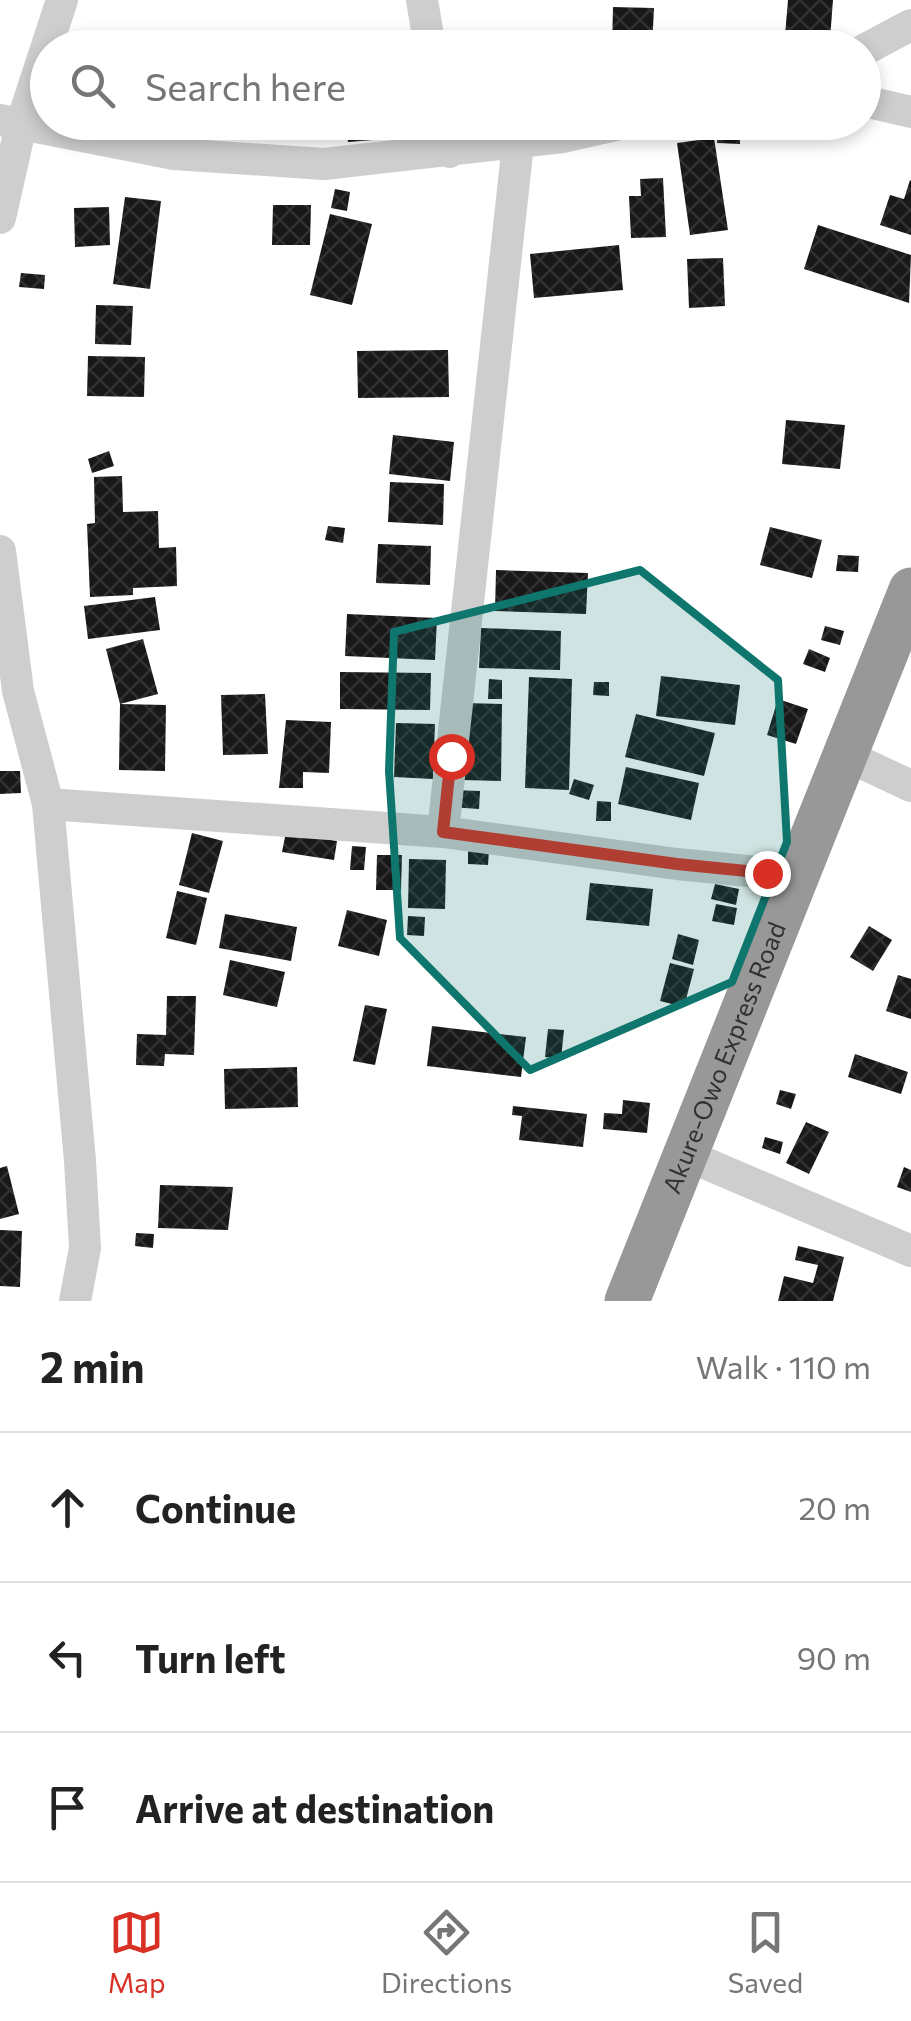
<!DOCTYPE html>
<html lang="en">
<head>
<meta charset="utf-8">
<style>
	:root { --surface:#fff; --page:#f2f2f2; --text:#222; --muted:#767676; --line:#e0e0e0; --accent:#d93025 }
	body { margin:0; font-family:Commissioner,sans-serif; background:var(--page); color:var(--text) }
	.stop { position:absolute; width:30px; height:30px; margin:-22px; border:8px solid #d93025; border-radius:50%; background:#fff }
	.stop.end { background:#d93025; border-color:#fff; box-shadow:0 2px 10px #0008 }
	.list { margin:0; padding:0; list-style:none }
	h2 { display:flex; justify-content:space-between; align-items:center; height:130px; margin:0; padding:0 40px; font-size:42px }
	h2 small { font-size:32px; font-weight:400; color:var(--muted) }
	.list li { display:grid; grid-template-columns:65px 1fr auto; gap:30px; align-items:center; box-sizing:border-box; height:150px; padding:0 40px; border-top:2px solid var(--line) }
	.list b { display:block; font-size:38px; white-space:nowrap }
	.list em { font-size:32px; font-style:normal; color:var(--muted) }
	.icon { flex:none; width:55px; height:55px; fill:none; stroke:currentColor; stroke-width:2; stroke-linecap:round; stroke-linejoin:round }
	.map { position:relative; flex:none; width:911px; height:1301px; overflow:hidden }
	.search { position:absolute; background:var(--surface); box-shadow:0 5px 15px #0003; left:30px; right:30px; top:30px; height:110px; display:flex; align-items:center; gap:25px; box-sizing:border-box; padding:0 35px; border-radius:55px; color:var(--muted); font-size:38px }
	.sheet { height:580px; background:var(--surface) }
	nav { display:flex; justify-content:space-around; align-items:center; box-sizing:border-box; height:140px; border-top:2px solid var(--line); background:var(--surface); font-size:28px; color:var(--muted) }
	nav a { display:grid; justify-items:center; gap:5px }
	nav .on { color:var(--accent) }
	.map>svg:first-child { display:block }
	.building { fill:url(#building-cross-hatch) }
	.lines { fill:none; stroke-linecap:round; stroke-linejoin:round }
	.minor { stroke:#cecece; stroke-width:32 }
	.highway { stroke:#989898; stroke-width:45 }
	.route { stroke:#d93025; stroke-width:12 }
	.marked { fill:#0f766e; fill-opacity:0.2; stroke:#0f766e; stroke-width:8; stroke-linejoin:round }
	.labels { text-anchor:middle; stroke-width:10; stroke-linejoin:round; paint-order:stroke }
	.street-label { font-size:25px; fill:#313131; stroke:#fff }
</style>
</head>
<body>
<div class="map">
<svg width="911" height="1301" viewBox="0 0 911 1301">
	<defs>
		<pattern id="building-cross-hatch" width="8" height="8" patternUnits="userSpaceOnUse" patternTransform="scale(2.5)"><rect width="8" height="8" fill="#181818"/><path d="M0 0l8 8M0 8l8-8" fill="none" stroke="#313131"/></pattern>
	</defs>
	<rect width="100%" height="100%" fill="#fff"/>
	<path class="building" d="M 788,0 L 833,0 L 830,39 L 785,35 Z
		M 613,7 L 654,8 L 652,48 L 612,48 Z
		M 346,122 L 408,122 L 410,137 L 348,142 Z
		M 718,129 L 740,129 L 740,144 L 717,143 Z
		M 714,138 L 728,230 L 690,235 L 677,143 Z
		M 663,178 L 666,237 L 631,238 L 629,196 L 641,196 L 640,179 Z
		M 910,180 L 911,181 L 911,235 L 880,225 L 890,195 L 904,199 Z
		M 335,189 L 350,192 L 347,211 L 331,208 Z
		M 125,197 L 161,201 L 150,289 L 113,284 Z
		M 273,205 L 311,205 L 310,245 L 272,245 Z
		M 109,207 L 110,245 L 75,247 L 74,208 Z
		M 330,214 L 372,224 L 352,305 L 310,295 Z
		M 818,225 L 911,255 L 909,303 L 804,269 Z
		M 619,245 L 623,290 L 534,298 L 530,254 Z
		M 723,258 L 725,306 L 689,308 L 687,259 Z
		M 21,273 L 45,275 L 44,289 L 19,287 Z
		M 96,305 L 133,306 L 131,345 L 95,344 Z
		M 448,350 L 449,397 L 358,398 L 357,351 Z
		M 88,356 L 145,357 L 144,397 L 87,396 Z
		M 786,420 L 845,425 L 840,469 L 782,464 Z
		M 393,435 L 454,442 L 450,481 L 389,474 Z
		M 109,451 L 114,466 L 92,473 L 88,459 Z
		M 122,476 L 123,512 L 158,511 L 159,548 L 176,547 L 177,586 L 133,588 L 133,595 L 90,597 L 87,524 L 95,523 L 94,477 Z
		M 390,482 L 444,484 L 443,525 L 388,522 Z
		M 328,526 L 345,528 L 343,543 L 325,540 Z
		M 770,527 L 822,540 L 812,578 L 760,565 Z
		M 378,544 L 431,546 L 430,585 L 376,583 Z
		M 838,555 L 859,556 L 858,572 L 836,571 Z
		M 496,570 L 588,573 L 586,614 L 495,611 Z
		M 155,597 L 160,630 L 88,639 L 84,606 Z
		M 347,614 L 437,618 L 435,660 L 345,656 Z
		M 825,626 L 844,631 L 840,645 L 821,640 Z
		M 481,628 L 561,631 L 560,670 L 479,668 Z
		M 143,639 L 158,694 L 120,704 L 106,649 Z
		M 809,649 L 830,658 L 825,672 L 803,664 Z
		M 340,672 L 431,673 L 430,710 L 340,709 Z
		M 661,676 L 740,685 L 735,725 L 656,716 Z
		M 529,677 L 572,679 L 569,790 L 525,788 Z
		M 489,679 L 502,680 L 502,699 L 488,699 Z
		M 594,682 L 609,682 L 609,696 L 593,695 Z
		M 265,694 L 268,754 L 223,755 L 221,695 Z
		M 778,699 L 808,709 L 796,744 L 767,735 Z
		M 465,703 L 502,704 L 501,781 L 463,780 Z
		M 120,704 L 166,705 L 165,771 L 119,770 Z
		M 636,714 L 715,733 L 704,776 L 625,757 Z
		M 286,720 L 331,722 L 329,773 L 303,772 L 303,788 L 279,788 Z
		M 396,723 L 435,724 L 433,779 L 394,777 Z
		M 626,767 L 699,783 L 691,820 L 618,804 Z
		M 0,771 L 20,771 L 21,793 L 0,794 Z
		M 574,779 L 594,785 L 589,800 L 569,794 Z
		M 451,790 L 480,791 L 479,809 L 450,807 Z
		M 597,801 L 611,802 L 611,821 L 596,821 Z
		M 286,832 L 337,841 L 334,860 L 282,852 Z
		M 192,833 L 223,841 L 209,893 L 179,885 Z
		M 352,846 L 366,847 L 364,870 L 350,870 Z
		M 468,850 L 489,850 L 488,865 L 468,864 Z
		M 377,855 L 402,855 L 401,890 L 376,890 Z
		M 409,859 L 446,860 L 445,909 L 408,908 Z
		M 590,883 L 653,889 L 649,926 L 586,920 Z
		M 715,884 L 739,889 L 736,905 L 711,899 Z
		M 177,891 L 207,898 L 196,945 L 166,938 Z
		M 716,904 L 737,908 L 734,925 L 712,921 Z
		M 347,910 L 387,920 L 379,956 L 338,946 Z
		M 225,914 L 297,927 L 291,961 L 219,948 Z
		M 408,916 L 425,917 L 424,936 L 407,935 Z
		M 869,926 L 892,940 L 873,971 L 850,957 Z
		M 678,934 L 699,940 L 693,965 L 672,959 Z
		M 230,960 L 285,972 L 277,1007 L 223,995 Z
		M 670,963 L 694,969 L 684,1007 L 660,1001 Z
		M 898,975 L 911,979 L 911,1019 L 886,1011 Z
		M 167,996 L 196,996 L 194,1055 L 165,1054 L 164,1066 L 136,1065 L 137,1034 L 166,1035 Z
		M 365,1005 L 387,1009 L 375,1065 L 353,1061 Z
		M 432,1026 L 526,1037 L 521,1077 L 427,1066 Z
		M 548,1029 L 564,1030 L 561,1059 L 545,1057 Z
		M 855,1054 L 908,1072 L 901,1094 L 848,1077 Z
		M 297,1067 L 298,1107 L 225,1109 L 224,1069 Z
		M 780,1090 L 796,1094 L 791,1109 L 776,1104 Z
		M 623,1100 L 650,1103 L 647,1133 L 603,1129 L 604,1113 L 622,1114 Z
		M 513,1106 L 587,1114 L 583,1147 L 519,1140 L 522,1116 L 512,1115 Z
		M 806,1122 L 829,1132 L 809,1174 L 786,1163 Z
		M 765,1137 L 783,1142 L 780,1154 L 762,1148 Z
		M 7,1166 L 19,1214 L 0,1219 L 0,1168 Z
		M 904,1167 L 911,1170 L 911,1192 L 897,1187 Z
		M 160,1185 L 233,1187 L 228,1230 L 158,1228 Z
		M 0,1230 L 22,1231 L 20,1287 L 0,1286 Z
		M 136,1233 L 154,1234 L 153,1248 L 135,1246 Z
		M 798,1246 L 844,1257 L 833,1301 L 778,1301 L 784,1276 L 813,1283 L 818,1265 L 795,1260 Z"/>
	<g class="lines">
		<path class="minor" d="M 422,0 L 430,48
			M 864,50 L 911,25
			M 864,101 L 911,112
			M 0,120 L 174,154 L 324,164 L 563,137 L 630,122
			M 443,122 L 449,152
			M 0,218 L 21,125 L 62,0
			M 0,551 L 18,691 L 48,804
			M 845,755 L 911,786
			M 443,832 L 518,144
			M 686,1155 L 911,1251
			M 75,1301 L 85,1248 L 80,1161 L 48,804 L 443,832 L 677,864 L 797,876"/>
		<path class="highway" id="s1" d="M 627,1301 L 911,590"/>
	</g>
	<g class="lines">
		<path class="route" d="M 451,756 L 443,832 L 677,864 L 767,873"/>
	</g>
	<path class="marked" d="M 640,570 L 778,680 L 787,842 L 732,982 L 530,1070 L 400,938 L 389,771 L 394,632 Z"/>
	<g class="labels">
		<g class="street-label">
			<text dy="9" stroke="none"><textPath href="#s1" startOffset="262">Akure-Owo Express Road</textPath></text>
		</g>
	</g>
</svg>
<div class="stop" style="left:451px;top:756px"></div>
<div class="stop end" style="left:767px;top:873px"></div>
<div class="search"><svg class="icon" aria-label="search" viewBox="0 0 24 24"><circle cx="10" cy="10" r="6"/><path d="M15 15l6 6"/></svg>Search here</div>
</div>
<section class="sheet">
<h2>2 min<small>Walk · 110 m</small></h2>
<ul class="list">
<li><svg class="icon" aria-label="ahead" viewBox="0 0 24 24"><path d="M12 20V5M6 11l6-6 6 6"/></svg><div><b>Continue</b></div><em>20 m</em></li>
<li><svg class="icon" aria-label="left" viewBox="0 0 24 24"><path d="M17 20v-9H6M10 6l-5 5 5 5"/></svg><div><b>Turn left</b></div><em>90 m</em></li>
<li><svg class="icon" aria-label="arrive" viewBox="0 0 24 24"><path d="M6 21V4h12l-3 4 3 4H6"/></svg><div><b>Arrive at destination</b></div></li>
</ul>
</section>
<nav>
<a class="on"><svg class="icon" aria-label="map" viewBox="0 0 24 24"><path d="M3 6l6-2 6 2 6-2v14l-6 2-6-2-6 2zM9 4v14M15 6v14"/></svg>Map</a>
<a><svg class="icon" aria-label="directions" viewBox="0 0 24 24"><path d="M12 3l9 9-9 9-9-9zM9 14v-3h6M13 9l2 2-2 2"/></svg>Directions</a>
<a><svg class="icon" aria-label="saved" viewBox="0 0 24 24"><path d="M7 4h10v16l-5-4-5 4z"/></svg>Saved</a>
</nav>
</body>
</html>
